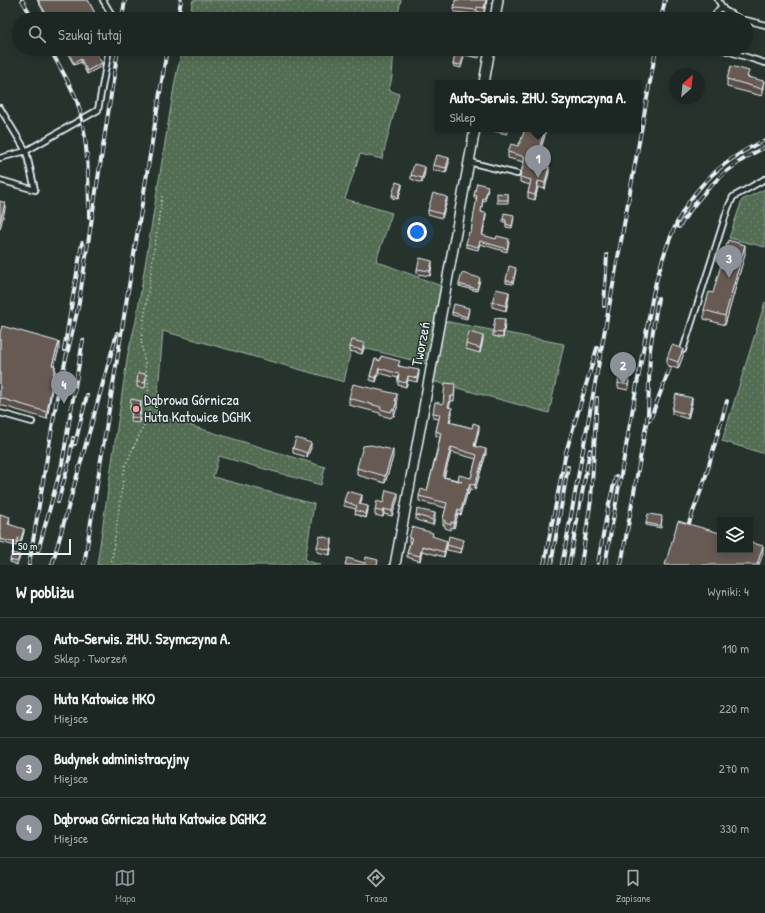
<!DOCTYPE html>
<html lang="pl">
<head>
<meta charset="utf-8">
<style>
	:root { --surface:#1c2622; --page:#252e2a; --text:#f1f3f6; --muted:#a0a5a5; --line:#3a4340; --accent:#8c9099 }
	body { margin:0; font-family:"Patrick Hand",sans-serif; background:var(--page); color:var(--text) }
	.controls { position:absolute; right:12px; bottom:12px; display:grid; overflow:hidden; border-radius:0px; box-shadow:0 2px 10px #0003 }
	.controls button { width:36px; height:36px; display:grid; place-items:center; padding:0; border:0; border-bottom:1px solid var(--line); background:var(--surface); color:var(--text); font:20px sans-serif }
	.compass { position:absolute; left:669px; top:68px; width:36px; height:36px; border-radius:50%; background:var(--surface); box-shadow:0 2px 10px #0003; rotate:27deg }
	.scale { position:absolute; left:12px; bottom:10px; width:59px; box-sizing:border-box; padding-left:4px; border:2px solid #e8f1f8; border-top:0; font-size:11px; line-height:14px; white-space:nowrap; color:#e8f1f8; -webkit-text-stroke:3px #26332d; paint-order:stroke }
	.you { position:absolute; left:417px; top:232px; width:14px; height:14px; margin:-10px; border:3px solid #fff; border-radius:50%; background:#1a73e8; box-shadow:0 0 0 6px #1a73e833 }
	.badge { display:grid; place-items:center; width:26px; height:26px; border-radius:50%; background:var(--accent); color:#fff; font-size:13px; font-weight:700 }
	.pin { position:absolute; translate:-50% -33px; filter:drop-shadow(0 1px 2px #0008) }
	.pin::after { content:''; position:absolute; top:21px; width:14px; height:12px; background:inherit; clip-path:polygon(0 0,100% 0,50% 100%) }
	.popup { position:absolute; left:435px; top:80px; width:206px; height:52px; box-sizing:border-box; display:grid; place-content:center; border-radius:0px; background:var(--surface); filter:drop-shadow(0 1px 3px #0005); font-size:13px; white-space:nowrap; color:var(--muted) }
	.popup b { font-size:15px; color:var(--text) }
	.popup::after { content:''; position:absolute; left:50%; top:100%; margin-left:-8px; border:8px solid transparent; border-top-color:var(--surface) }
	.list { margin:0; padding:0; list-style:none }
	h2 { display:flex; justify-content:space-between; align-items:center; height:52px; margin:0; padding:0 16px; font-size:17px }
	h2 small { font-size:13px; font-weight:400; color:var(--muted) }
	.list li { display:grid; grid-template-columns:26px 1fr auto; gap:12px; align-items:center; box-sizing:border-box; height:60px; padding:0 16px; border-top:1px solid var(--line) }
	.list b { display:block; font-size:15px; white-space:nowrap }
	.list p { margin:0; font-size:13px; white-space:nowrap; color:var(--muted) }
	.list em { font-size:13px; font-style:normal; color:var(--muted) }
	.icon { flex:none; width:22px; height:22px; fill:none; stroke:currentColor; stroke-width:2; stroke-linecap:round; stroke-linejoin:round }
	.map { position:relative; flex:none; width:765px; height:565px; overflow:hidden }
	.search { position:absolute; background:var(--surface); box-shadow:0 2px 10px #0003; left:12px; right:12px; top:12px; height:44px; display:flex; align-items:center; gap:10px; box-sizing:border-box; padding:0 14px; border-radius:22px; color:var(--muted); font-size:15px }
	.sheet { height:292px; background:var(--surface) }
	nav { display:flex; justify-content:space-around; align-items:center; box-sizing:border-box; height:56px; border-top:1px solid var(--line); background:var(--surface); font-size:11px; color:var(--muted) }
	nav a { display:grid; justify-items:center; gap:2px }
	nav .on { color:var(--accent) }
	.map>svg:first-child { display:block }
	.grass { fill:url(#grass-dots); stroke:#9dafa6 }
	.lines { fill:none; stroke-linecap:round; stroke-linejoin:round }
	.lane-casing { stroke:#e8f1f8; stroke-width:8 }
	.street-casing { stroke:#e8f1f8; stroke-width:12 }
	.path { stroke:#e8f1f8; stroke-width:1.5; stroke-dasharray:1 3; stroke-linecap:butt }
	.lane { stroke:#26332d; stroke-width:4.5 }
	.street { stroke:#26332d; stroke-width:9 }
	.rail-casing { stroke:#e8f1f8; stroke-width:4 }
	.rail { stroke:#26332d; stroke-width:2.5; stroke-dasharray:8; stroke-linecap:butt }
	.wall { fill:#584d47; stroke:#e8f1f8; fill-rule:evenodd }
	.shaded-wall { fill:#473f3a; stroke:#e8f1f8 }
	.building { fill:#665a53; stroke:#e8f1f8; fill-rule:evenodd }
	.poi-dot { fill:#ff9aa2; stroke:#26332d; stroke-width:1.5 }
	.labels { text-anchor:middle; stroke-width:3; stroke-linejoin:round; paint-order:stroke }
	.street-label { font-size:15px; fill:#e8f1f8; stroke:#26332d }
	.poi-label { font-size:15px; fill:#e8f1f8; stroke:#26332d; text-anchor:start }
</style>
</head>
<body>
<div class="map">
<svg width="765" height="565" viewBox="0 0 765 565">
	<defs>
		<pattern id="grass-dots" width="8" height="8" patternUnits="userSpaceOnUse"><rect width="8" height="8" fill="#526d53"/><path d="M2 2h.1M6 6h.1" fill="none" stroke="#6b826c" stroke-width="1.8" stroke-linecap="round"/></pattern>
	</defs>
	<rect width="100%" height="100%" fill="#26332d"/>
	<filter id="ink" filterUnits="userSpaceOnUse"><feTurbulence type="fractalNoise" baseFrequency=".025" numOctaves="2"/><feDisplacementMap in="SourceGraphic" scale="8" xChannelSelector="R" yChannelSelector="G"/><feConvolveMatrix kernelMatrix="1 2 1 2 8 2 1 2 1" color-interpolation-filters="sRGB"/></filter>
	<g filter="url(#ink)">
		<path class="grass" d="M 193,0 L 401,0 L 397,19 L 189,19 Z
			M 182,49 L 394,49 L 392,77 L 389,90 L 399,94 L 382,159 L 360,154 L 345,199 L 392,213 L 376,261 L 441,286 L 427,364 L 352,345 L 344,382 L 163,331 L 156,415 L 325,467 L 321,485 L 219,456 L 213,477 L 314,504 L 305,560 L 321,565 L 97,565 L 128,353 L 136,321 L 175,81 Z
			M 765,189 L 765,247 L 729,238 L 742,200 Z
			M 765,302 L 765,454 L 722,441 Z
			M 444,321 L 564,344 L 549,413 L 432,381 Z"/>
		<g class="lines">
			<g class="lane-casing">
				<path id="lane" d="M 103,0 L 114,19
					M 718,0 L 724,10 L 740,19
					M 715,19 L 716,13 L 721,7
					M 746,20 L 765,25
					M 721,49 L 765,63
					M 0,108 L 26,151 L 35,190 L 0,180
					M 0,158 L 26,151 L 98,110 L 109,49
					M 469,162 L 517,174
					M 683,350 L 728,208 L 733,197 L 765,179
					M 0,413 L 32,422"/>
			</g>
			<g class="street-casing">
				<path id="street" d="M 495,19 L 498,0
					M 484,83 L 490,49
					M 395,565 L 475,129"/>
			</g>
			<path class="path" d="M 111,565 L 125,466 L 149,414 L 148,382 L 141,340 L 162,196"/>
			<use href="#lane" class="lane"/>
			<use href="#street" class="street"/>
			<g class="rail-casing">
				<path id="rail" d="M 22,0 L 33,19
					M 122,19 L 125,0
					M 178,19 L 181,0
					M 661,19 L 665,0
					M 50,49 C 59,66 70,83 77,101 C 88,132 89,185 89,217
					M 679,227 C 700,192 728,165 765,147
					M 604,306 L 607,255
					M 64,350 L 82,243
					M 650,420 L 674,357
					M 75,444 L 87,395
					M 58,502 L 68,466 L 73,438
					M 685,534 L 705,479 L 727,401
					M 38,551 L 62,464 L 83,340
					M 598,563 L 608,508 L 616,476
					M 29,565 L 58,392 L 78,308 L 118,49
					M 52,565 L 117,333
					M 84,565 L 167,49
					M 544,565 L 566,452 L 597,348
					M 551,565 L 568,467
					M 562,565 L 656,49
					M 569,565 L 590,450
					M 581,565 L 591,500 L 597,398
					M 605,565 L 653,294 C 671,220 693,174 765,140
					M 621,565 L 648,414 L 650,350 L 658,298"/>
			</g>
			<use href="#rail" class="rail"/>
		</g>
		<path class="wall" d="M 37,0 L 88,0 L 98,19 L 48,19 Z
			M 487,0 L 484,13 L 477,11 L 477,14 L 454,12 L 454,8 Z
			M 65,49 L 103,49 L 96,53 L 102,66 L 87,74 L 81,62 L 74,65 Z
			M 460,49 L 480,52 L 479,58 L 464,55 L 464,54 L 460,52 Z
			M 510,49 L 524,49 L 523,53 L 510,51 Z
			M 464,57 L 461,68 L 453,66 L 453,64 Z
			M 749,77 L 764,88 L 762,96 L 727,87 L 727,79 Z
			M 494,129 L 508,129 L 507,134 L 494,131 Z
			M 545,135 L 541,149 L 548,157 L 545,166 L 549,172 L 545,189 L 538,187 L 535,200 L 528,198 L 528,193 L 530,185 L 520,182 L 520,177 L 524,162 L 508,158 L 508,152 L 518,146 L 520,143 Z
			M 449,163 L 446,173 L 433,170 L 433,165 Z
			M 425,172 L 422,183 L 411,179 L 411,175 Z
			M 402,187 L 398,199 L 392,198 L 392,195 Z
			M 488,189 L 485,201 L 483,201 L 481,212 L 486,216 L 482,236 L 496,239 L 509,242 L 507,252 L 480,244 L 478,250 L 466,247 L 466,244 L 471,232 L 477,199 L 474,198 L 474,195 Z
			M 508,194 L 508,203 L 497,203 L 497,200 Z
			M 447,201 L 442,218 L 428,214 L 428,210 Z
			M 514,218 L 512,228 L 506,227 L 506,222 L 503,222 L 503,219 Z
			M 745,254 L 725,325 L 704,319 L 704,310 L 713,293 Z
			M 432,265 L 430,276 L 417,274 L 417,269 Z
			M 516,270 L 513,284 L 506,283 L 506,280 Z
			M 480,280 L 477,291 L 459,286 L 459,284 Z
			M 509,297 L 506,311 L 492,307 L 492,302 Z
			M 469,310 L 467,319 L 452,315 L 452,312 Z
			M 505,324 L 503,338 L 493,336 L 493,332 Z
			M 0,333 L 59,349 L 54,366 L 55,373 L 47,419 L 0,405 Z
			M 483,340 L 480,353 L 466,349 L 466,344 Z
			M 350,347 L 364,348 L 362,354 L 350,351 Z
			M 683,356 L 678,369 L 667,365 L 667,358 Z
			M 375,359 L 400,366 L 419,374 L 417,382 L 408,380 L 406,387 L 398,385 L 398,378 L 379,373 L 376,382 L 370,380 L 370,376 Z
			M 146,379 L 145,388 L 137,387 L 137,382 Z
			M 629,381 L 628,390 L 618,388 L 618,383 Z
			M 455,389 L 454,401 L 451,401 L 449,407 L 452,413 L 450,422 L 479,430 L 475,446 L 486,454 L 475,490 L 470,489 L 468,495 L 467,494 L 461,515 L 458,514 L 454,528 L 451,527 L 451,530 L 445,528 L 445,525 L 443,525 L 443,519 L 446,508 L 419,501 L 419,496 L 427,491 L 440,437 L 436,436 L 436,431 L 439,419 L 433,418 L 433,413 L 443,404 ZM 451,452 L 476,459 L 471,478 L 458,480 L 444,477 Z
			M 397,394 L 397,408 L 394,416 L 392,416 L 391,418 L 380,415 L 380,413 L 349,405 L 349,398 Z
			M 692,403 L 688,419 L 672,414 L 672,410 Z
			M 141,405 L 139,423 L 131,422 L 132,412 L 130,412 L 130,407 Z
			M 293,448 L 311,448 L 307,457 L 293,453 Z
			M 393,457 L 385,483 L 357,475 L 357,468 Z
			M 398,498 L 392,516 L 384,514 L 383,517 L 375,515 L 375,510 L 383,503 Z
			M 362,499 L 360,504 L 368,510 L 366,518 L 355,514 L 356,509 L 344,506 L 344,501 Z
			M 0,514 L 10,520 L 9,524 L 24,532 L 21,542 L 18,541 L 16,546 L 0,542 Z
			M 416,515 L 435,518 L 433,525 L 416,520 Z
			M 662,519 L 661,528 L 646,525 L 646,523 Z
			M 433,537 L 447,545 L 444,557 L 422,551 L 420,561 L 407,557 L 407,553 L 410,542 L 409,542 L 409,538 Z
			M 332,543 L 330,555 L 317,552 L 317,547 Z
			M 447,545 L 463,545 L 461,553 L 447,550 Z
			M 20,557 L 17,565 L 10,562 L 10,560 Z"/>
		<path class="shaded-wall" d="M 486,0 L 487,0 L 484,13 L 484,8 Z
			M 98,49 L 103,49 L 95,54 L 95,51 Z
			M 81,59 L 81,62 L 74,65 L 74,63 Z
			M 102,63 L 102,66 L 87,74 L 87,71 Z
			M 764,81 L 764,88 L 762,96 L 762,89 Z
			M 545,129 L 545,135 L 539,154 L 539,149 Z
			M 548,152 L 548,157 L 544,171 L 544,166 Z
			M 449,158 L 449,163 L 446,173 L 446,168 Z
			M 425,167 L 425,172 L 422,183 L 422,178 Z
			M 549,167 L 549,172 L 545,189 L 545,183 Z
			M 538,181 L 538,187 L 535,200 L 535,195 Z
			M 402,184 L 402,187 L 398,199 L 398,197 Z
			M 447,197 L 447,201 L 442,218 L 442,214 Z
			M 5,203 L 5,210 L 0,229 L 0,222 Z
			M 486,213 L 486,216 L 482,238 L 482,235 Z
			M 745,245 L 745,254 L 725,325 L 725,316 Z
			M 432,261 L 432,265 L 430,276 L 430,271 Z
			M 509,292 L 509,297 L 506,311 L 506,306 Z
			M 505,319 L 505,324 L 503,338 L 503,333 Z
			M 483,336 L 483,340 L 480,353 L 480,348 Z
			M 59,342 L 59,349 L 52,372 L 52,365 Z
			M 364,343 L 364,348 L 362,354 L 362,350 Z
			M 683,349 L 683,356 L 678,369 L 678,362 Z
			M 55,366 L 55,373 L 47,419 L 47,412 Z
			M 379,368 L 379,373 L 376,382 L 376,378 Z
			M 419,370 L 419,374 L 417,382 L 417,378 Z
			M 408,376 L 408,380 L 406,387 L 406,383 Z
			M 451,396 L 451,401 L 448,412 L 448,407 Z
			M 692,398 L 692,403 L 688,419 L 688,414 Z
			M 141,401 L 141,405 L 139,423 L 139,418 Z
			M 397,401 L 397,408 L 394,416 L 394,410 Z
			M 452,408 L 452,413 L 449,427 L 449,422 Z
			M 479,425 L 479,430 L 474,451 L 474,446 Z
			M 311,443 L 311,448 L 307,457 L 307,453 Z
			M 451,447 L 451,452 L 443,482 L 443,477 Z
			M 486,449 L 486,454 L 475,490 L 475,485 Z
			M 393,450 L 393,457 L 385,483 L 385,476 Z
			M 470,484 L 470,489 L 468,495 L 468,490 Z
			M 467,489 L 467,494 L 461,515 L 461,510 Z
			M 398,493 L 398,498 L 392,516 L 392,511 Z
			M 362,495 L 362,499 L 359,508 L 359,504 Z
			M 368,506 L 368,510 L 366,518 L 366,514 Z
			M 384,509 L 384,514 L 383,517 L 383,512 Z
			M 458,509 L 458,514 L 454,528 L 454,523 Z
			M 435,513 L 435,518 L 433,525 L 433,520 Z
			M 24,529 L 24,532 L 21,542 L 21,539 Z
			M 332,539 L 332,543 L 330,555 L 330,550 Z
			M 463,540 L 463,545 L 461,553 L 461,549 Z
			M 447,541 L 447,545 L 444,557 L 444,552 Z
			M 422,546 L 422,551 L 420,561 L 420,556 Z
			M 763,546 L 763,553 L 759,565 L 757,565 Z"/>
		<path class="building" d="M 38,0 L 88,0 L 98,19 L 49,19 Z
			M 455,0 L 486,0 L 484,8 L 477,7 L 477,10 L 454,8 Z
			M 66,49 L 98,49 L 95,51 L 102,63 L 87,71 L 81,59 L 74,63 Z
			M 460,49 L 480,49 L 479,55 L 476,56 L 464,53 L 464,51 L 460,50 Z
			M 455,53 L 464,54 L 461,65 L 453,64 Z
			M 731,66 L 749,71 L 747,77 L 764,81 L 762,89 L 727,79 Z
			M 525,129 L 545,129 L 539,149 L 548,152 L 544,166 L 549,167 L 545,183 L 538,181 L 535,195 L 528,193 L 531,180 L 520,177 L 525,157 L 508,152 L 511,144 L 518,146 L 519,143 L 520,143 Z
			M 437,155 L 449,158 L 446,168 L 433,165 L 435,158 L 436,158 Z
			M 414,164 L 425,167 L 422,178 L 411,175 Z
			M 396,182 L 402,184 L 398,197 L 392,195 Z
			M 477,183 L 488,186 L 485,198 L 483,198 L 481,212 L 486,213 L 482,235 L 496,239 L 497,236 L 509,239 L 507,249 L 480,241 L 478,247 L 466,244 L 469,232 L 471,232 L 477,196 L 474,195 Z
			M 433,193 L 447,197 L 442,214 L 428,210 Z
			M 497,193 L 508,194 L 508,200 L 497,200 Z
			M 0,201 L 5,203 L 0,222 Z
			M 504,213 L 514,215 L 512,226 L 506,224 L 506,220 L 503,219 Z
			M 728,240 L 745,245 L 725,316 L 704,310 L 709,292 L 713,293 Z
			M 420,258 L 432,261 L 430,271 L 417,269 Z
			M 509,266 L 516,268 L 513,282 L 506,280 Z
			M 462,273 L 480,278 L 477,289 L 459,284 Z
			M 496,289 L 509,292 L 506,306 L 492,302 Z
			M 454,304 L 469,308 L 467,317 L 452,312 Z
			M 495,318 L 505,319 L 503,333 L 493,332 Z
			M 2,326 L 59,342 L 52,365 L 55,366 L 47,412 L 0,398 L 0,333 Z
			M 469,332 L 483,336 L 480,348 L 466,344 Z
			M 352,340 L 364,343 L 362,350 L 350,347 Z
			M 672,345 L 683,349 L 678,362 L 667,358 Z
			M 381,356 L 400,361 L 398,366 L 419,370 L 417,378 L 408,376 L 406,383 L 398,381 L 399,374 L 379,368 L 376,378 L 370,376 L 375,359 L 380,361 Z
			M 138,373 L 146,374 L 145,383 L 137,382 Z
			M 619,375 L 629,377 L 628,385 L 618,383 Z
			M 445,383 L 455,384 L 454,396 L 451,396 L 448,407 L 452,408 L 449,422 L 472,428 L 473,423 L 479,425 L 474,446 L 486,449 L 475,485 L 470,484 L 468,490 L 467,489 L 461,510 L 458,509 L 454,523 L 451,522 L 451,525 L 445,523 L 445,520 L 443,519 L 447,503 L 419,496 L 421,489 L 427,491 L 438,448 L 441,433 L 436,431 L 440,414 L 433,413 L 435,402 L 443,404 ZM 451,447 L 477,455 L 471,478 L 459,475 L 458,480 L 462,482 L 443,477 Z
			M 353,384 L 397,394 L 395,401 L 397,401 L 394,410 L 392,409 L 391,412 L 380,409 L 381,407 L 349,398 Z
			M 676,394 L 692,398 L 688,414 L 672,410 Z
			M 131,399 L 141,401 L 139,418 L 131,417 L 133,407 L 130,407 Z
			M 296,438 L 311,443 L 307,453 L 293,448 Z
			M 371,445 L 393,450 L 385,476 L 357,468 L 363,446 Z
			M 386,490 L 398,493 L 392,511 L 384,509 L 383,512 L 375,510 L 377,501 L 383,503 Z
			M 347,491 L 362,495 L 359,504 L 368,506 L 366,514 L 355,510 L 357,506 L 344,501 Z
			M 417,509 L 435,513 L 433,520 L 416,515 Z
			M 0,514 L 10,517 L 8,524 L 24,529 L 21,539 L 18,538 L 16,543 L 0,539 Z
			M 648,514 L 662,516 L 661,526 L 646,523 Z
			M 678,521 L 720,533 L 720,550 L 750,550 L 750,542 L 763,546 L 757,565 L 665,565 Z
			M 412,527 L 433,533 L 432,536 L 447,541 L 444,552 L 422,546 L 420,556 L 407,553 L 412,538 L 409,538 Z
			M 320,536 L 332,539 L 330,550 L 317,547 Z
			M 449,536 L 463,540 L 461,549 L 447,545 Z
			M 12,553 L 20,555 L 17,562 L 10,560 Z
			M 366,557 L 378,560 L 377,565 L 345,565 L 347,558 L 365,563 Z"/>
	</g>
	<circle class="poi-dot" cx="136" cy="409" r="4"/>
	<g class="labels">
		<g class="street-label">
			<text transform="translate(421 344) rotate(-79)" y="5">Tworzeń</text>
		</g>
		<g class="poi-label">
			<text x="144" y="405">Dąbrowa Górnicza<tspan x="144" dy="17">Huta Katowice DGHK</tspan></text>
		</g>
	</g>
</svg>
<div class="controls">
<button><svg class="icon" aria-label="layers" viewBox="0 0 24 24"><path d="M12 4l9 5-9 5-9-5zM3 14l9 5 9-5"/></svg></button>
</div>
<svg class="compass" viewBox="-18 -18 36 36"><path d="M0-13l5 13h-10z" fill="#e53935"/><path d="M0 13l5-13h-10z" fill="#a0a5a5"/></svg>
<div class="scale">50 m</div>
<div class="you"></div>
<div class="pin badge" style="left:538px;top:178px">1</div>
<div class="popup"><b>Auto-Serwis. ZHU. Szymczyna A.</b>Sklep</div>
<div class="pin badge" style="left:623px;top:385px">2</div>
<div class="pin badge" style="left:729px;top:278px">3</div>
<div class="pin badge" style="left:64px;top:404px">4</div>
<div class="search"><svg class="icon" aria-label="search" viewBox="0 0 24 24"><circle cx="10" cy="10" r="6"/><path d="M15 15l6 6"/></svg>Szukaj tutaj</div>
</div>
<section class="sheet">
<h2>W pobliżu<small>Wyniki: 4</small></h2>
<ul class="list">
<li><span class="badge">1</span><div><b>Auto-Serwis. ZHU. Szymczyna A.</b><p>Sklep · Tworzeń</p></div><em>110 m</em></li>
<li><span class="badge">2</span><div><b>Huta Katowice HKO</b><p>Miejsce</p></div><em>220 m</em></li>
<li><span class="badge">3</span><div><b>Budynek administracyjny</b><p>Miejsce</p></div><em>270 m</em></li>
<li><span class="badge">4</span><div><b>Dąbrowa Górnicza Huta Katowice DGHK2</b><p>Miejsce</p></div><em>330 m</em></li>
</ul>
</section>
<nav>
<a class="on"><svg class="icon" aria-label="map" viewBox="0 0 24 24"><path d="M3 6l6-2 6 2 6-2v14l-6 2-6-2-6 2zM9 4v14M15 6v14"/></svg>Mapa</a>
<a><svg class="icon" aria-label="directions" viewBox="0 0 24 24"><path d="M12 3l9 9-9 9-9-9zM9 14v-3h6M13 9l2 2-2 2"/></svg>Trasa</a>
<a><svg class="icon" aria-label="saved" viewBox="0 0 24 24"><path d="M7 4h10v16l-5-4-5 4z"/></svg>Zapisane</a>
</nav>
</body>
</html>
